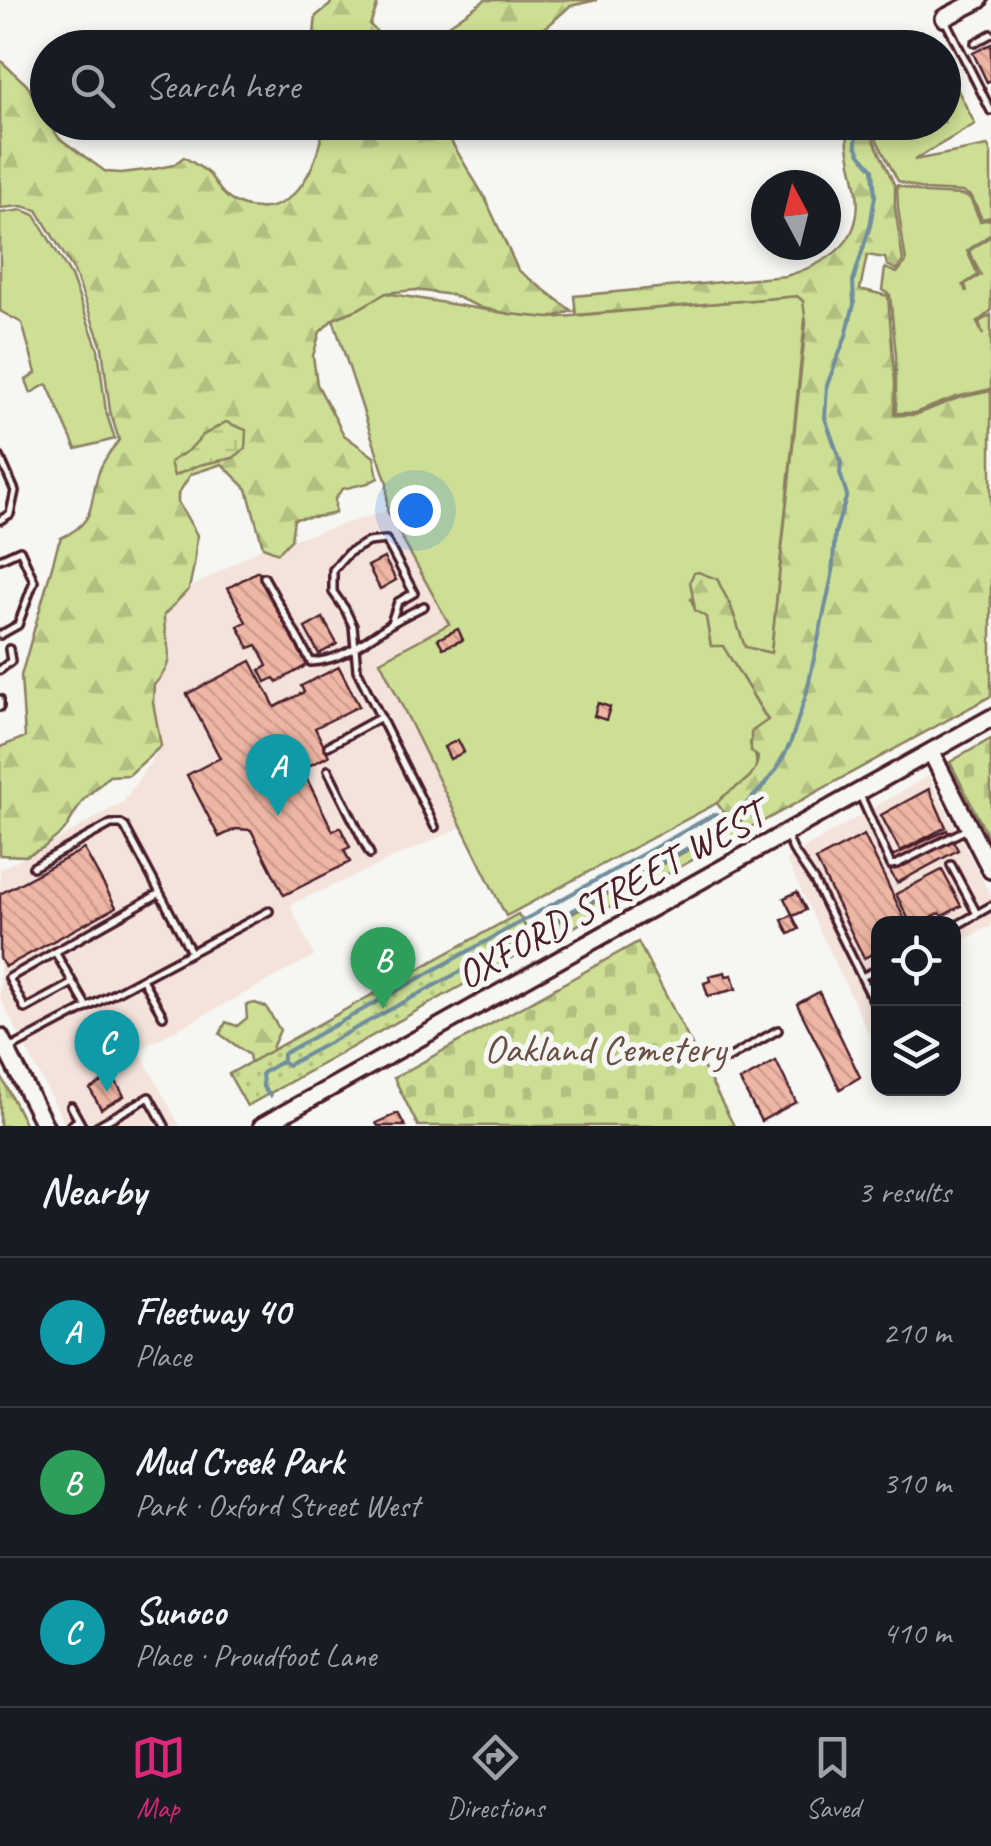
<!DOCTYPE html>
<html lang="en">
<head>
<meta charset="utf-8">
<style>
	:root { --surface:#171b24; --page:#20242c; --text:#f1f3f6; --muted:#9ea1a6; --line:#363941; --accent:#db2777 }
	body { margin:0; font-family:Caveat,sans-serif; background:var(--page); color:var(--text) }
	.controls { position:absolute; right:30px; bottom:30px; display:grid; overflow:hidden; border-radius:20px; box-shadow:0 5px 15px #0003 }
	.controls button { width:90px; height:90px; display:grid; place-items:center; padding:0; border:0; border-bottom:2px solid var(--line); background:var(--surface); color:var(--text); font:50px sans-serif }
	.compass { position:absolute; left:751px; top:170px; width:90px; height:90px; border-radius:50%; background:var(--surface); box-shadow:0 5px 15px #0003; rotate:353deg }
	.you { position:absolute; left:415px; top:510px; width:35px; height:35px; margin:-25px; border:8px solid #fff; border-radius:50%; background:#1a73e8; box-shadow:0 0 0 15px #1a73e833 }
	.badge { display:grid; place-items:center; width:65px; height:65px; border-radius:50%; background:var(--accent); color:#fff; font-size:32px; font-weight:700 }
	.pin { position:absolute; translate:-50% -82px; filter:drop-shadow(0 2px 5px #0008) }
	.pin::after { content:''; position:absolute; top:52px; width:35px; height:30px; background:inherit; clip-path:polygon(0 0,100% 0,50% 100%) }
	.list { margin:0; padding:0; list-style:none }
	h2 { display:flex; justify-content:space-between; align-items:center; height:130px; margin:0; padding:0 40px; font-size:42px }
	h2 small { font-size:32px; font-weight:400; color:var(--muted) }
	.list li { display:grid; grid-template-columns:65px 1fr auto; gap:30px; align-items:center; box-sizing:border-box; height:150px; padding:0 40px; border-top:2px solid var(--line) }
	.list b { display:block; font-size:38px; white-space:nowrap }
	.list p { margin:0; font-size:32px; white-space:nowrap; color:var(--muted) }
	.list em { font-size:32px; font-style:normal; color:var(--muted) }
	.icon { flex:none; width:55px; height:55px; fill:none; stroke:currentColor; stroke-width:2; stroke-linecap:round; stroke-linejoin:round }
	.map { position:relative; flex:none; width:991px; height:1126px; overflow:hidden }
	.search { position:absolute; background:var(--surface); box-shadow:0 5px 15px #0003; left:30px; right:30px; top:30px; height:110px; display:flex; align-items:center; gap:25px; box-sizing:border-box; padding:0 35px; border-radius:55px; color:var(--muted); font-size:38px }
	.sheet { height:580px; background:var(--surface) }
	nav { display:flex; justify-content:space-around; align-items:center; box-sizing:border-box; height:140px; border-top:2px solid var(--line); background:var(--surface); font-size:28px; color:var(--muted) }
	nav a { display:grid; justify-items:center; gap:5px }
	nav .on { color:var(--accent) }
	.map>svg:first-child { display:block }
	.built { fill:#f4e3db }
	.green { fill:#ccdf94; stroke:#8b7f60; stroke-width:2.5 }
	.forest { fill:url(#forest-firs); stroke:#8b7f60; stroke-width:2.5 }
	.wetland { fill:url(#wetland-marsh); stroke:#8b7f60; stroke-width:2.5 }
	.cemetery { fill:url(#cemetery-stones); stroke:#8b7f60; stroke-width:2.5 }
	.park { fill:url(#park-dots); stroke:#8b7f60; stroke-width:2.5 }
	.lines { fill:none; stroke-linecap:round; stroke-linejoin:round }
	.stream { stroke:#718e9e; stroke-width:4 }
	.building { fill:url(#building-back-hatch); stroke:#4a1f2b; stroke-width:2.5 }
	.lane-casing { stroke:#4a1f2b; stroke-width:12 }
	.secondary-casing { stroke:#4a1f2b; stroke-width:22 }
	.lane { stroke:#f6f6f2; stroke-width:5 }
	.secondary { stroke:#f6f6f2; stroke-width:15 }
	.labels { text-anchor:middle; stroke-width:10; stroke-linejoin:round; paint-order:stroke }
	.street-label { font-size:40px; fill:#4a1f2b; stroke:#f6f6f2 }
	.park-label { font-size:40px; fill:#6a4f45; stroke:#f6f6f2 }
</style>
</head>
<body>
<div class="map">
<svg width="991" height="1126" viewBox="0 0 991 1126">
	<defs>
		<pattern id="forest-firs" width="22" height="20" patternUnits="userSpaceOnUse" patternTransform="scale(2.5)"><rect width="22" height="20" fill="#ccdf94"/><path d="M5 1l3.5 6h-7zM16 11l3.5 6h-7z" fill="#b1bf80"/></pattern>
		<pattern id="wetland-marsh" width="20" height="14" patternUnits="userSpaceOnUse" patternTransform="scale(2.5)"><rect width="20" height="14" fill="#ccdf94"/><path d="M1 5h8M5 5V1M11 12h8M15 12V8" fill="none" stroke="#b1bf80"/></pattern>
		<pattern id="cemetery-stones" width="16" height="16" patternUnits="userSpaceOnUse" patternTransform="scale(2.5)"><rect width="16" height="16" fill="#ccdf94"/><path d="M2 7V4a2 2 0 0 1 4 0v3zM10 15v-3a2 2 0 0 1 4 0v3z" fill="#b1bf80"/></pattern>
		<pattern id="park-dots" width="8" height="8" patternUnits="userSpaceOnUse" patternTransform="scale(2.5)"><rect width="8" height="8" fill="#ccdf94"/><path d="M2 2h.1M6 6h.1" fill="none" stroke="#b1bf80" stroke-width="1.8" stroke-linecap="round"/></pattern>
		<pattern id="building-back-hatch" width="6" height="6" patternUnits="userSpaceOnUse" patternTransform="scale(2.5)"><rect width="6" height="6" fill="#eeb6a4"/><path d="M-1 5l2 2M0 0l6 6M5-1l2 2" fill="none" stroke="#ce9c8d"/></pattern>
	</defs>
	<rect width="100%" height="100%" fill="#f6f6f2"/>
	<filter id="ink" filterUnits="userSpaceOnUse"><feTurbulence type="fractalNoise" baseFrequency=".01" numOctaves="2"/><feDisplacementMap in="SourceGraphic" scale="20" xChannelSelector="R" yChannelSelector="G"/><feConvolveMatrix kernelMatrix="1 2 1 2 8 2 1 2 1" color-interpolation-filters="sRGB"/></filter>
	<g filter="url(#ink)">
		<path class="built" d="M 387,511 L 449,624 L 380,661 L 462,827 L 290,905 L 314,956 L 139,1050 L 180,1126 L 66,1126 L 0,998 L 0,869 L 43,848 L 123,802 L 161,746 L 153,702 L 154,684 L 166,672 L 171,653 L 163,633 L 164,615 L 189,589 L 263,547 L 278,553 L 291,540 Z
			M 928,776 L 991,896 L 991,926 L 954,945 L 954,924 L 878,924 L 878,1053 L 786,859 Z"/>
		<path class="green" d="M 944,70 L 954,83 L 975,124 L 914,160 L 988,146 L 991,154 L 991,217 L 982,219 L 972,197 L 963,192 L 925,190 L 898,181 L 868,123 L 944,122 Z
			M 897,185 L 925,193 L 962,195 L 970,198 L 980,221 L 991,219 L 991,234 L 967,251 L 978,275 L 963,285 L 967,292 L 965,284 L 981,275 L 969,251 L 991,236 L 991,311 L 977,322 L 983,335 L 979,322 L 991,315 L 991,389 L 956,397 L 915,413 L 896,413 L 896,355 L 890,295 L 882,290 L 885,268 L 897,273 L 906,262 L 898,208 Z
			M 22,210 L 35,215 L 71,276 L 98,349 L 106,412 L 115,439 L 76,449 L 47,384 L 31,393 L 26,380 L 36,373 L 22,323 L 0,311 L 0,213 Z
			M 386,293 L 510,314 L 550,318 L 798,296 L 803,301 L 806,310 L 771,653 L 745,647 L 731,607 L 717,579 L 691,599 L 695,610 L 706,617 L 711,646 L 723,645 L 768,721 L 752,737 L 750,744 C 771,779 736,781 717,803 L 506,916 L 380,661 L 449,624 L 387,511 L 387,483 L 333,319 L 358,309 Z
			M 752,815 L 756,824 L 553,939 L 545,929 Z"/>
		<path class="forest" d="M 332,0 L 379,0 L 370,25 L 383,38 L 401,43 L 436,34 L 485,0 L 597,0 L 570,6 L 549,25 L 513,47 L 501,47 L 497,42 L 485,48 L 317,47 L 314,34 L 316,16 L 330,5 Z
			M 912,31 L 931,39 L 924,47 L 864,47 L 872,35 Z
			M 0,60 L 28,86 L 37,105 L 59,138 L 106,172 L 121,173 L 154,169 L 173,165 L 184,157 C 193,163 203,168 210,175 C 218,186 223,197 236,203 C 291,226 319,168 323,123 L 445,123 L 449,138 L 485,198 L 518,270 L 572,311 L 550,318 L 510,314 L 482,308 L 452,295 L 415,290 L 386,293 L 358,309 L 333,319 L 320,332 L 313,356 L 317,384 L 344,435 L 374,457 L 378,478 L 368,483 L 342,489 L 335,499 L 335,513 C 321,518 309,516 294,519 L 291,540 L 278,553 L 263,547 L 247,489 L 222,464 L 191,474 L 178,494 L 178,502 L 197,535 L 194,565 L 189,589 L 164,615 C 163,647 181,656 154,685 L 153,702 L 161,746 L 129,775 L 109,776 L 83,800 L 64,831 L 43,848 L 26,856 L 0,855 L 0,747 L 25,737 L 21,676 L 58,545 L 61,538 C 100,520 87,503 100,469 C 104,459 112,449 119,440 L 110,411 L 102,347 L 74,271 L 37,210 L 22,206 L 0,208 Z
			M 848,123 L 866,123 L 895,186 L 895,207 L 903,261 L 897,270 L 887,265 L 885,258 L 867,255 L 860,289 L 888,296 L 895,384 L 894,415 L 915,415 L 958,398 L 991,391 L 991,696 L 760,823 L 753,811 L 731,823 L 717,803 C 732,785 756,783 758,757 L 751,751 L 751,732 L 768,720 L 723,646 L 711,646 L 706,617 L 695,610 L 690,581 L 694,573 L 698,572 L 717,579 L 731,607 L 745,647 L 771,653 L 806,323 L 803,301 L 797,296 L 576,315 L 574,296 L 786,276 C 832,262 866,240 856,186 C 852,164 845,145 848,123 Z
			M 255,1003 L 266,1007 L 280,1030 L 272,1048 L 282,1068 L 252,1071 L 249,1055 L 220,1034 L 226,1022 L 237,1026 L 247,1018 L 246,1005 Z"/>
		<path class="wetland" d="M 226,422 L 246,430 L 245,449 L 233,458 L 199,465 L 174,476 L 170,462 L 189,450 L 202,436 Z"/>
		<path class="cemetery" d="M 991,739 L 991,843 L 950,762 Z
			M 638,942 L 734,1126 L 418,1126 L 394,1078 Z
			M 0,1074 L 26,1126 L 0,1126 Z"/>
		<path class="park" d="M 518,914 L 536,944 L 247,1106 L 229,1074 Z"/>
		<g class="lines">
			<path class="stream" d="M 878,48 L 883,37
				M 283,1061 L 283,1054 L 715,814 L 726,817
				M 270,1096 L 263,1087 L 262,1073 L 283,1061 L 288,1065 L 723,829 L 726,817 L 746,804 L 760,790 L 776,770 L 790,744 L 806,695 L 832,576 L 835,533 L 847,495 L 840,473 L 841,463 L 825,418 L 827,385 L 846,336 L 854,304 L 853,281 L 870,226 L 875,196 L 873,169 L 860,154 L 856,145 L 856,126 L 860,122"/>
		</g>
		<path class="building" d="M 991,44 L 991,80 L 987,82 L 973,53 Z
			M 384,558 L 396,580 L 380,589 L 368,566 Z
			M 258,571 L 307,665 L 277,682 L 274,678 L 266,682 L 260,670 L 267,666 L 257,645 L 249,648 L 238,626 L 246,622 L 228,588 Z
			M 323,618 L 337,644 L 319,654 L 305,628 Z
			M 458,629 L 463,640 L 443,648 L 438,639 Z
			M 251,661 L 275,707 L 304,692 L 301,686 L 339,667 L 359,706 L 315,728 L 329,756 L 302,769 L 333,831 L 340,827 L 350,847 L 344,850 L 350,862 L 284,895 L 251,830 L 236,829 L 219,837 L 187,775 L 220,758 L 187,694 Z
			M 598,703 L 610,707 L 606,720 L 594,716 Z
			M 458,740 L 464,752 L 450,759 L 444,747 Z
			M 929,789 L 946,827 L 900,851 L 881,815 Z
			M 947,830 L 958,850 L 897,883 L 884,860 Z
			M 864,835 L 907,924 L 878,924 L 878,951 L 864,958 L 816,860 Z
			M 84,849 L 116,907 L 5,967 L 0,958 L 0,894 Z
			M 942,870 L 961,906 L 942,916 L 940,913 L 932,917 L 933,920 L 928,924 L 911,924 L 896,894 Z
			M 797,892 L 806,910 L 793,916 L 784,898 Z
			M 792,915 L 799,929 L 789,934 L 782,920 Z
			M 725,972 L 726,976 L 732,975 L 736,989 L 708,996 L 704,983 L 710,981 L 709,976 Z
			M 819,992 L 860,1077 L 840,1089 L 797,1004 Z
			M 776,1061 L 796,1102 L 761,1121 L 740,1081 Z
			M 113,1076 L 124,1096 L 101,1109 L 90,1089 Z
			M 398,1113 L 405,1126 L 378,1126 L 376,1123 Z"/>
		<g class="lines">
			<g class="lane-casing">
				<path id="lane" d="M 945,20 L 991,111
					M 975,43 L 991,34
					M 0,457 L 15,491 L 10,514 L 0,520
					M 0,559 L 20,550 L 34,581 L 18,625 L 0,635
					M 264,577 L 311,662 C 343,660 363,642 389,625 C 400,618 412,612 424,606
					M 391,623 L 398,602 L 414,593 L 386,540 L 368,542 L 348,553 L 333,570 L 333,592 L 345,609 L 353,626 L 357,670 L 435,827
					M 0,670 L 11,661 L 9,649
					M 0,699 L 0,707
					M 328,746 L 381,717
					M 328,770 L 370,854
					M 860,795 L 891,865 L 897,864 L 969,828
					M 787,836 L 793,850 L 814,881 L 878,1010
					M 951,865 L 977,914
					M 33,867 L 111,824 L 121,824 L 125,827 L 160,893
					M 954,927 L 991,906
					M 55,952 L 73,983
					M 862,977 L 878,969
					M 142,979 L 163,1016
					M 87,1007 L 73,983 L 25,1009 L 9,978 L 160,893 L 191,952
					M 9,1049 L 269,911
					M 727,1059 L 778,1030
					M 71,1106 L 82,1126
					M 70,1126 L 78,1120
					M 97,1126 L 149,1097 L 165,1126"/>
			</g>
			<g class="secondary-casing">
				<path id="secondary" d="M 944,18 L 979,0
					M 931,752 L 991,870
					M 0,1037 L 45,1126
					M 262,1126 L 991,718"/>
			</g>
			<use href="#lane" class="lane"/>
			<use href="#secondary" class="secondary"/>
		</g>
	</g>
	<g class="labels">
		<g class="street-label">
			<text transform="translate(610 894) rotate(-29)" y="14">OXFORD STREET WEST</text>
		</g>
		<g class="park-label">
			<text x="605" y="1062">Oakland Cemetery</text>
		</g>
	</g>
</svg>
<div class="controls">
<button><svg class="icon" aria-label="locate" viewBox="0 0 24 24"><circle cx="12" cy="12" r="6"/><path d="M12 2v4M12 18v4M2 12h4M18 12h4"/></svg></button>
<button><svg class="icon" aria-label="layers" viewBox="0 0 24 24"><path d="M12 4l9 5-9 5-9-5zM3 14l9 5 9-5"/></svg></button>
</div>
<svg class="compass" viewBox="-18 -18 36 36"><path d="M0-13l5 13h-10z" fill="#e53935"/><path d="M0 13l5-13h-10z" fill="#9ea1a6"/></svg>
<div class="you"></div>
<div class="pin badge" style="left:278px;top:816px;background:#0f9aa8">A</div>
<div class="pin badge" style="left:383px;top:1009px;background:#2e9e5b">B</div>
<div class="pin badge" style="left:107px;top:1092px;background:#0f9aa8">C</div>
<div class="search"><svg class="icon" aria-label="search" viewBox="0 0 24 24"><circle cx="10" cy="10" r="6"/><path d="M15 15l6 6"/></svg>Search here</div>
</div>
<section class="sheet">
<h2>Nearby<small>3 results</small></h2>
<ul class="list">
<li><span class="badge" style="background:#0f9aa8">A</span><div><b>Fleetway 40</b><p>Place</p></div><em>210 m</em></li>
<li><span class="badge" style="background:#2e9e5b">B</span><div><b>Mud Creek Park</b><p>Park · Oxford Street West</p></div><em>310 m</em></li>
<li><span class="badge" style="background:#0f9aa8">C</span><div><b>Sunoco</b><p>Place · Proudfoot Lane</p></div><em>410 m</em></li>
</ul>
</section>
<nav>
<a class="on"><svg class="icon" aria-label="map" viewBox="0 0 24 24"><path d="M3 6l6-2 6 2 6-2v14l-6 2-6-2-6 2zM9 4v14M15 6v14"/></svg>Map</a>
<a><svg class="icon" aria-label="directions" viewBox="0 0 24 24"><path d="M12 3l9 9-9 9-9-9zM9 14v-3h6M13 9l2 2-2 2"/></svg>Directions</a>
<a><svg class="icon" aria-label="saved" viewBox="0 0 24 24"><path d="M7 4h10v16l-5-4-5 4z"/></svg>Saved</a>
</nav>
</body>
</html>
